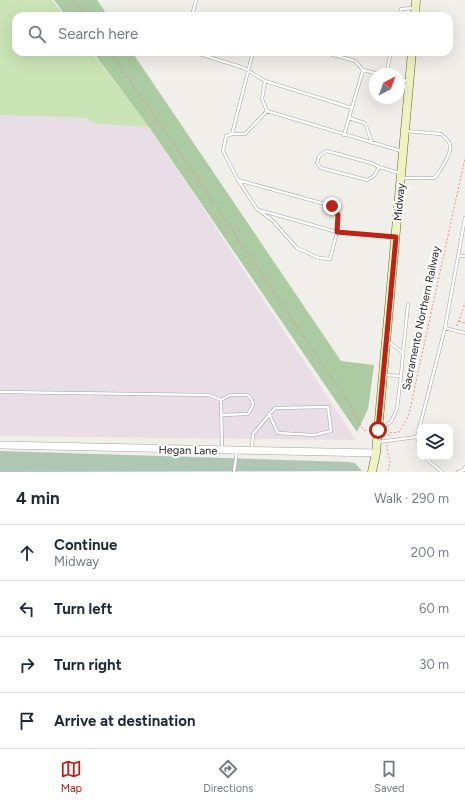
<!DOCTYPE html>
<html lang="en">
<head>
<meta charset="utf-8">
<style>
	:root { --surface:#fff; --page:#f2f2f3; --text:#1f2937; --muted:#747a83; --line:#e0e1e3; --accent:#bc2218 }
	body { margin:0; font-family:Figtree,sans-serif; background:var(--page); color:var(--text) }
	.controls { position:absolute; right:12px; bottom:12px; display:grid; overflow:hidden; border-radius:8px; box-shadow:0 4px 16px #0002 }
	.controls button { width:36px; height:36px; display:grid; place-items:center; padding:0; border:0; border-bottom:1px solid var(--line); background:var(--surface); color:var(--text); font:20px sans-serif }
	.compass { position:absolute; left:369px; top:68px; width:36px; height:36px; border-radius:50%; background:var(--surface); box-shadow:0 4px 16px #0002; rotate:41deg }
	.stop { position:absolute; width:12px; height:12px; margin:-9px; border:3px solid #bc2218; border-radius:50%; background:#fff }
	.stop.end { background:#bc2218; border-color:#fff; box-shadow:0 1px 4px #0008 }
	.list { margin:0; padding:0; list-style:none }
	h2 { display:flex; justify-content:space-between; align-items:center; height:52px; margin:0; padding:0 16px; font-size:17px }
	h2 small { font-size:13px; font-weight:400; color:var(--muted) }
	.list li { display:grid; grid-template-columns:26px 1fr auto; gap:12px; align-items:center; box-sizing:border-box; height:56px; padding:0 16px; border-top:1px solid var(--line) }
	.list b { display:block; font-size:15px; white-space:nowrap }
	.list p { margin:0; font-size:13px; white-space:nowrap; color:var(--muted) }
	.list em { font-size:13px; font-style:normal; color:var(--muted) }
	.icon { flex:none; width:22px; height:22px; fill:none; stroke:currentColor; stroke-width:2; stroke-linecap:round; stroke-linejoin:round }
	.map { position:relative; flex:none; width:465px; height:472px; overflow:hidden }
	.search { position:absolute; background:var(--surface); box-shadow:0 4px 16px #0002; left:12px; right:12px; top:12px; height:44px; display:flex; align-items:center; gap:10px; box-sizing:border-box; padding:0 14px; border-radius:12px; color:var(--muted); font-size:15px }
	.sheet { height:276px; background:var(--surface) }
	nav { display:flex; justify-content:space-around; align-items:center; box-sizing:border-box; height:56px; border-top:1px solid var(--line); background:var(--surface); font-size:11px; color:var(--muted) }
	nav a { display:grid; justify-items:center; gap:2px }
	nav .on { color:var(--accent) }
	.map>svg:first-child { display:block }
	.industrial { fill:#e9dde6 }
	.grass { fill:#cae4b6 }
	.forest { fill:#adcba3 }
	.cemetery { fill:#adc7b3 }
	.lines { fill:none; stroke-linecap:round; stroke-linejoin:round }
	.service-casing { stroke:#a3a3a3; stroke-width:3.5 }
	.tertiary-casing { stroke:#a3a3a3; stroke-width:8 }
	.secondary-casing { stroke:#5f6f12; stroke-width:9 }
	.path { stroke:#eb9281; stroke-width:1; stroke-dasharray:2 2; stroke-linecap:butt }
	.service { stroke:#fff; stroke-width:2.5 }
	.tertiary { stroke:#fff; stroke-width:7 }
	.secondary { stroke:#eef3c5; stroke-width:8 }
	.route { stroke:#bc2218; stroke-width:5 }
	.labels { text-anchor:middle; stroke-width:4; stroke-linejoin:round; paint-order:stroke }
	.street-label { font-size:11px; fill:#222; stroke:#fff }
</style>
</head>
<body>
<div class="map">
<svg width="465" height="472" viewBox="0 0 465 472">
	<rect width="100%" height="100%" fill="#f1efea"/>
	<path class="industrial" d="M 0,115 L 86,118 L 96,124 L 149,127 L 356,440 L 0,436 Z"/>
	<path class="grass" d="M 0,0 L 52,0 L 65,16 L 16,16 L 16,52 L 92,52 L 149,127 L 96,124 L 86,118 L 0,115 Z"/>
	<path class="forest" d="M 54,0 L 97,0 L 108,16 L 66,16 Z
		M 93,52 L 132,52 L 341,361 L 374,365 L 368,409 L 357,432 L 149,127 Z"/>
	<path class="cemetery" d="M 0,451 L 348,462 L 355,463 L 362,471 L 0,472 Z"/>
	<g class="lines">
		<g class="service-casing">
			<path id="service" d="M 192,16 L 196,0
				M 399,16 L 401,9 L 413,8
				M 193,52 L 244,68 L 265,81 L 352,108
				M 323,52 L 355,61 L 363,70 L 379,74
				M 386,74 L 391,52
				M 399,79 L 407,81
				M 265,81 L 262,99 L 267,111
				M 267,111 L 401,151
				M 349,118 L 365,123 L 372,143
				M 232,134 L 253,52
				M 344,135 L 363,70
				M 379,167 L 374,176 L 367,180 L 321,168 L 317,163 C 318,156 321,153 327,151 L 371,163 L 379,167 L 399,173
				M 401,178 L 434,178 L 437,175 C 441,169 452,152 450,145 C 449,140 444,137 441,134 L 406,131
				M 238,180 L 257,209 L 272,220 L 297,248 L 319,258 L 330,259 L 337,232 L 338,215 L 332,206 L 238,180 L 223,151 L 226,136 L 232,134 L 245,134 L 267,111
				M 259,210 L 337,232 L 395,237
				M 458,256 L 465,256
				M 445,328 L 465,218
				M 387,340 L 403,353 L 401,376
				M 403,353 L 408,304
				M 0,392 L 209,395 L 221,400 L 222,448
				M 221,400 L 230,395 L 248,395 L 252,400 L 253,405 L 248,414 L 221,415
				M 381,428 L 391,422 L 397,409 L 401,376 L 385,375
				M 378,442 L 417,437
				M 420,445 L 417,437 L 445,328 L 465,333
				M 252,448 L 253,434 L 275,408 L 328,407 L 331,431 L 314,435 L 278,433 L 269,414
				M 424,457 L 442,472
				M 234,472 L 237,451
				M 458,472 L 464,470 L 465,467"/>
		</g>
		<g class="tertiary-casing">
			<path id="tertiary" d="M 0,445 L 376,453"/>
		</g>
		<g class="secondary-casing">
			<path id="secondary" d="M 415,16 L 416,0
				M 372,472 L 376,453 L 412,52"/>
		</g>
		<path class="path" d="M 74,0 L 85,16
			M 110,52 L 158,121 L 346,398 L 363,430 L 368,431
			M 459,321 L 465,323
			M 457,326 L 465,303
			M 389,436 L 389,433 L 399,432 L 406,421 L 409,414 L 465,158
			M 387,445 L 387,449 L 390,462 L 388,472"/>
		<use href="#service" class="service"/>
		<use href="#tertiary" class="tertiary"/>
		<use href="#secondary" class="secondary"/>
	</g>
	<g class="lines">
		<path class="route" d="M 332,206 L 338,215 L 337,232 L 396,237 L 378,430"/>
	</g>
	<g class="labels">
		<g class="street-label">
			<text transform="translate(399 202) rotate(-85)" y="4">Midway</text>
			<text transform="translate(421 318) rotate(-78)" y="4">Sacramento Northern Railway</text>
			<text transform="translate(188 450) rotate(1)" y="4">Hegan Lane</text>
		</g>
	</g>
</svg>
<div class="controls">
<button><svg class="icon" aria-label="layers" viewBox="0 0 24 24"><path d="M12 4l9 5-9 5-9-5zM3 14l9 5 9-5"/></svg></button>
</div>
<svg class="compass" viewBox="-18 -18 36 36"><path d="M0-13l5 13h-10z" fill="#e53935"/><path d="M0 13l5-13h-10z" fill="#747a83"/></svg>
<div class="stop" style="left:378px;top:430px"></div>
<div class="stop end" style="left:332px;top:206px"></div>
<div class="search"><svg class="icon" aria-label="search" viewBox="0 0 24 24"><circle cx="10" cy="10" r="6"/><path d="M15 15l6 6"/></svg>Search here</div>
</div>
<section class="sheet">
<h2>4 min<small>Walk · 290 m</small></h2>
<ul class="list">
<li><svg class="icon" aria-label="ahead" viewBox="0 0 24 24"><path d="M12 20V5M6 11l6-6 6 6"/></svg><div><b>Continue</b><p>Midway</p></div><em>200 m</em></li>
<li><svg class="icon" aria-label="left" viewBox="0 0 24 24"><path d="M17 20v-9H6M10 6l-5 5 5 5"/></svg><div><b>Turn left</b></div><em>60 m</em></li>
<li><svg class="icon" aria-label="right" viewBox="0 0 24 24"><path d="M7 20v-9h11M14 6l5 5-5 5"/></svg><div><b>Turn right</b></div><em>30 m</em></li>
<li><svg class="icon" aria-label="arrive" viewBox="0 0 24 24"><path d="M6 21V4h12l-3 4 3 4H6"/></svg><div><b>Arrive at destination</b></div></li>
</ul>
</section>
<nav>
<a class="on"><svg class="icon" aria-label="map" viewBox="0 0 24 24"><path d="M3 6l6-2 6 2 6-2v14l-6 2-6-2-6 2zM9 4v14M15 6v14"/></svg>Map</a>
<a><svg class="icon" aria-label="directions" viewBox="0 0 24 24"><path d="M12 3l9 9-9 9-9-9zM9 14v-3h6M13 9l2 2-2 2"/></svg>Directions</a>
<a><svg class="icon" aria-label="saved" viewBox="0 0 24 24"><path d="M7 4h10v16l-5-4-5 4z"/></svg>Saved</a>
</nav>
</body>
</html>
